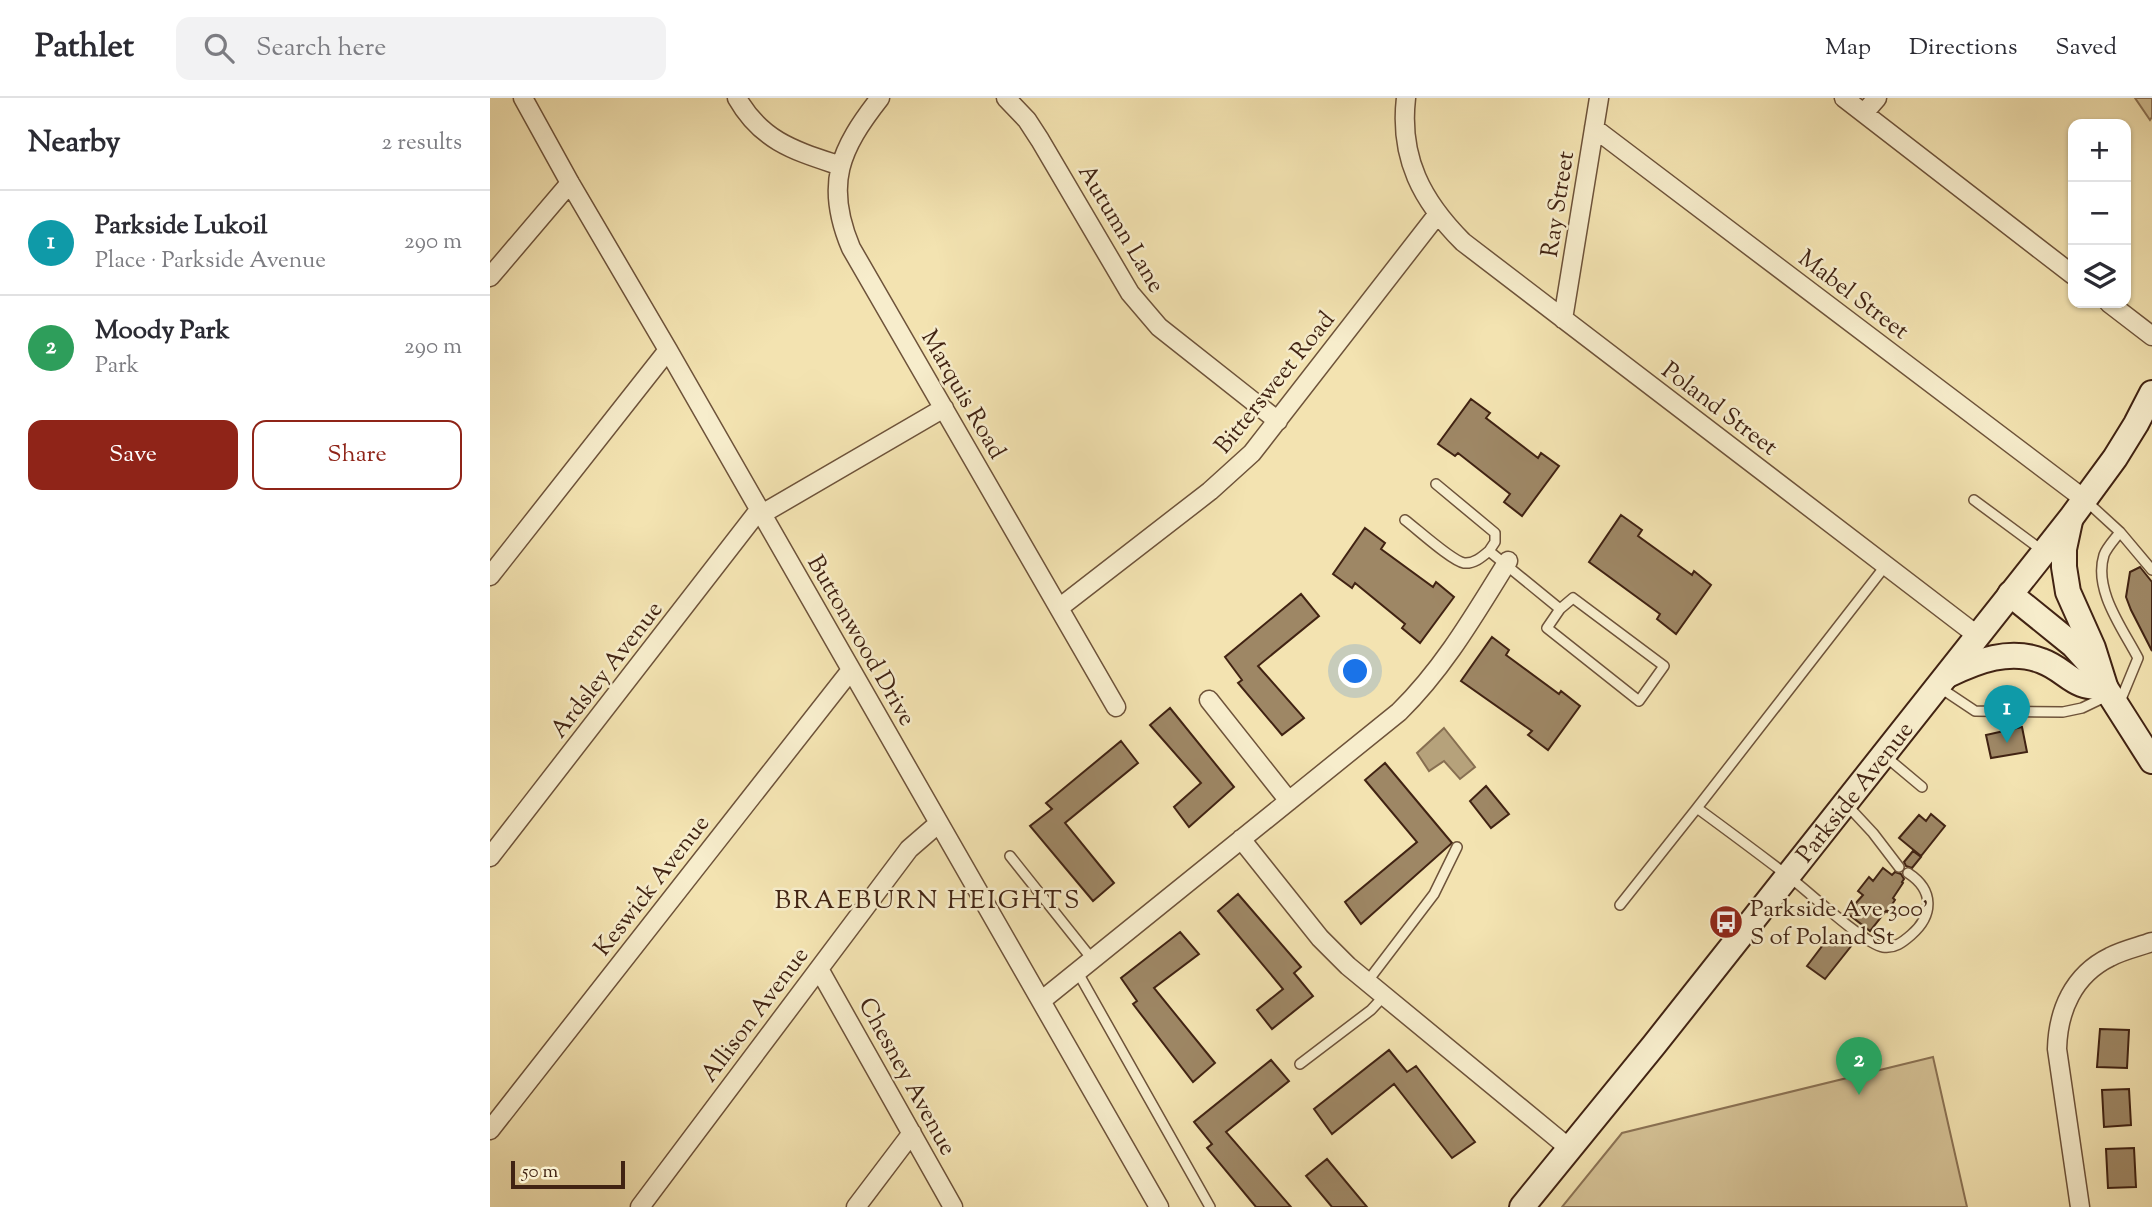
<!DOCTYPE html>
<html lang="en">
<head>
<meta charset="utf-8">
<style>
	:root { --surface:#fff; --page:#f2f2f3; --text:#2b2b33; --muted:#7c7c81; --line:#e1e1e2; --accent:#8f2418 }
	body { margin:0; font-family:"Sorts Mill Goudy",serif; background:var(--page); color:var(--text) }
	.controls { position:absolute; right:21px; top:21px; display:grid; overflow:hidden; border-radius:14px; box-shadow:0 2px 5px #0004 }
	.controls button { width:63px; height:63px; display:grid; place-items:center; padding:0; border:0; border-bottom:2px solid var(--line); background:var(--surface); color:var(--text); font:35px sans-serif }
	.scale { position:absolute; left:21px; bottom:18px; width:114px; box-sizing:border-box; padding-left:7px; border:4px solid #412313; border-top:0; font-size:19px; line-height:24px; white-space:nowrap; color:#412313; -webkit-text-stroke:5px #f7edcc; paint-order:stroke }
	.you { position:absolute; left:866px; top:574px; width:24px; height:24px; margin:-18px; border:5px solid #fff; border-radius:50%; background:#1a73e8; box-shadow:0 0 0 10px #1a73e833 }
	.badge { display:grid; place-items:center; width:46px; height:46px; border-radius:50%; background:var(--accent); color:#fff; font-size:23px; font-weight:700 }
	.pin { position:absolute; translate:-50% -58px; filter:drop-shadow(0 2px 4px #0008) }
	.pin::after { content:''; position:absolute; top:37px; width:24px; height:21px; background:inherit; clip-path:polygon(0 0,100% 0,50% 100%) }
	.list { margin:0; padding:0; list-style:none }
	h2 { display:flex; justify-content:space-between; align-items:center; height:91px; margin:0; padding:0 28px; font-size:30px }
	h2 small { font-size:23px; font-weight:400; color:var(--muted) }
	.list li { display:grid; grid-template-columns:46px 1fr auto; gap:21px; align-items:center; box-sizing:border-box; height:105px; padding:0 28px; border-top:2px solid var(--line) }
	.list b { display:block; font-size:26px; white-space:nowrap }
	.list p { margin:0; font-size:23px; white-space:nowrap; color:var(--muted) }
	.list em { font-size:23px; font-style:normal; color:var(--muted) }
	.actions { display:flex; gap:14px; padding:21px 28px }
	.actions a { flex:1; padding:16px 0; border:2px solid var(--accent); border-radius:14px; text-align:center; font-size:24px; color:var(--accent) }
	.actions .main { background:var(--accent); color:#fff }
	.icon { flex:none; width:38px; height:38px; fill:none; stroke:currentColor; stroke-width:2; stroke-linecap:round; stroke-linejoin:round }
	.map { position:relative; flex:none; width:1662px; height:1109px; overflow:hidden }
	header { display:flex; align-items:center; gap:42px; box-sizing:border-box; height:98px; padding:0 35px; background:var(--surface); border-bottom:2px solid var(--line) }
	header strong { font-size:33px }
	nav { display:flex; gap:38px; margin-inline-start:auto; font-size:24px }
	.search { width:490px; height:63px; background:var(--page); display:flex; align-items:center; gap:18px; box-sizing:border-box; padding:0 24px; border-radius:14px; color:var(--muted); font-size:26px }
	main { display:flex }
	aside { flex:1; background:var(--surface) }
	.map>svg:first-child { display:block }
	.green { fill:#d5c296; stroke:#8b7254; stroke-width:2 }
	.water { fill:#b6a27b; stroke:#876f51; stroke-width:2 }
	.building { fill:#9e8765; stroke:#412313; stroke-width:2 }
	.lines { fill:none; stroke-linecap:round; stroke-linejoin:round }
	.lane-casing { stroke:#6e533a; stroke-width:12 }
	.street-casing { stroke:#6e533a; stroke-width:21 }
	.secondary-casing { stroke:#412313; stroke-width:28 }
	.lane { stroke:#f7edcc; stroke-width:9 }
	.street { stroke:#f7edcc; stroke-width:18 }
	.secondary { stroke:#f7edcc; stroke-width:24 }
	.labels { text-anchor:middle; stroke-width:5; stroke-linejoin:round; paint-order:stroke }
	.street-label { font-size:24px; fill:#412313; stroke:#f7edcc }
	.poi-label { font-size:24px; fill:#412313; stroke:#f7edcc; text-anchor:start }
	.neighbourhood-label { font-size:26px; letter-spacing:2px; fill:#412313; stroke:#f7edcc }
</style>
</head>
<body>
<header>
<strong>Pathlet</strong>
<div class="search"><svg class="icon" aria-label="search" viewBox="0 0 24 24"><circle cx="10" cy="10" r="6"/><path d="M15 15l6 6"/></svg>Search here</div>
<nav><a>Map</a><a>Directions</a><a>Saved</a></nav>
</header>
<main>
<aside>
<h2>Nearby<small>2 results</small></h2>
<ul class="list">
<li><span class="badge" style="background:#0f9aa8">1</span><div><b>Parkside Lukoil</b><p>Place · Parkside Avenue</p></div><em>290 m</em></li>
<li><span class="badge" style="background:#2e9e5b">2</span><div><b>Moody Park</b><p>Park</p></div><em>290 m</em></li>
</ul>
<div class="actions"><a class="main">Save</a><a>Share</a></div>
</aside>
<div class="map">
<svg width="1662" height="1109" viewBox="0 0 1662 1109">
	<rect width="100%" height="100%" fill="#f3e3b1"/>
	<filter id="stains"><feTurbulence type="fractalNoise" baseFrequency=".00286" numOctaves="4"/><feColorMatrix values="0 0 0 0 .2 0 0 0 0 .09 0 0 0 0 .02 0 0 0 .5 -.17"/></filter>
	<radialGradient id="worn" r=".72"><stop offset=".6" stop-color="#630" stop-opacity="0"/><stop offset="1" stop-color="#630" stop-opacity=".3"/></radialGradient>
	<path class="green" d="M 1645,0 L 1662,0 L 1662,19 L 1660,22 Z
		M 1443,959 L 1477,1109 L 1072,1109 L 1132,1035 Z"/>
	<path class="water" d="M 954,630 L 985,669 L 970,681 L 954,663 L 939,673 L 927,655 Z"/>
	<path class="building" d="M 981,301 L 1000,315 L 996,320 L 1048,360 L 1051,355 L 1069,368 L 1032,418 L 1014,404 L 1020,396 L 968,355 L 965,358 L 948,346 Z
		M 1131,417 L 1152,432 L 1148,438 L 1202,477 L 1204,473 L 1221,487 L 1186,536 L 1167,521 L 1170,516 L 1099,464 Z
		M 875,430 L 895,445 L 891,451 L 943,489 L 946,484 L 964,499 L 930,545 L 912,530 L 915,526 L 865,485 L 862,490 L 843,476 Z
		M 1650,469 L 1662,484 L 1662,553 L 1641,512 L 1636,499 L 1640,474 Z
		M 811,496 L 829,518 L 768,568 L 814,620 L 792,637 L 748,585 L 752,582 L 735,559 Z
		M 1002,539 L 1019,552 L 1016,557 L 1069,596 L 1071,593 L 1090,608 L 1058,652 L 1038,637 L 1042,633 L 971,583 Z
		M 680,610 L 744,689 L 699,729 L 684,709 L 711,685 L 660,627 Z
		M 1532,629 L 1537,654 L 1501,660 L 1496,637 Z
		M 631,643 L 648,665 L 575,725 L 624,785 L 603,803 L 540,728 L 562,711 L 556,705 Z
		M 895,665 L 962,745 L 871,826 L 855,804 L 927,744 L 875,682 Z
		M 996,688 L 1019,716 L 1001,730 L 980,703 Z
		M 1441,716 L 1455,728 L 1431,758 L 1409,740 L 1429,717 L 1436,723 Z
		M 1423,753 L 1431,759 L 1422,770 L 1416,768 L 1414,764 Z
		M 1393,770 L 1402,777 L 1405,774 L 1411,776 L 1414,781 L 1412,784 L 1413,785 L 1403,800 L 1405,802 L 1397,814 L 1396,813 L 1380,833 L 1357,815 L 1373,797 L 1368,793 L 1379,779 L 1383,783 Z
		M 748,796 L 811,869 L 804,875 L 823,898 L 782,931 L 767,912 L 793,891 L 728,813 Z
		M 690,834 L 709,856 L 664,890 L 725,965 L 703,984 L 643,906 L 647,903 L 631,880 Z
		M 1347,836 L 1362,847 L 1335,881 L 1317,868 L 1336,843 L 1340,845 Z
		M 1610,931 L 1639,932 L 1637,970 L 1607,969 Z
		M 899,952 L 917,974 L 926,968 L 985,1044 L 962,1060 L 904,986 L 842,1036 L 824,1011 Z
		M 781,962 L 799,983 L 736,1034 L 801,1109 L 766,1109 L 717,1050 L 722,1046 L 704,1024 Z
		M 1639,991 L 1641,1027 L 1614,1029 L 1612,992 Z
		M 1644,1050 L 1646,1089 L 1618,1090 L 1616,1051 Z
		M 837,1061 L 877,1109 L 842,1109 L 816,1078 Z"/>
	<g class="lines">
		<g class="lane-casing">
			<path id="lane" d="M 946,386 L 1005,435 L 1005,444 L 999,453 L 1070,511 L 1083,500 L 1174,568 L 1149,603 L 1057,530 L 1070,511
				M 1484,402 L 1553,453
				M 1595,402 L 1630,434 L 1662,472
				M 915,422 C 927,431 962,463 974,465 C 984,466 992,459 999,453
				M 1396,467 L 1207,710 C 1237,732 1268,755 1298,778 C 1317,792 1374,846 1393,849 C 1404,851 1413,844 1421,837 C 1444,817 1444,792 1418,775
				M 1449,589 L 1485,613 L 1573,614 L 1592,610 L 1617,598
				M 1629,606 L 1648,560 C 1633,531 1603,492 1614,457 C 1617,449 1625,441 1630,434
				M 1395,658 L 1432,689
				M 1356,706 L 1383,735 L 1409,769
				M 520,758 L 602,861
				M 1130,807 L 1207,710
				M 587,873 L 720,1109
				M 877,884 L 944,796 L 967,749
				M 810,966 L 881,912 L 894,898"/>
		</g>
		<g class="street-casing">
			<path id="street" d="M 33,0 L 80,85 L 178,252 L 669,1109
				M 247,0 C 272,44 306,53 351,68
				M 390,0 C 350,51 334,86 361,150 L 626,609
				M 516,0 L 537,22 L 550,42 L 640,195 L 669,229 L 788,323
				M 916,0 C 909,60 932,103 973,144 L 1488,538
				M 1354,0 L 1583,177
				M 1374,15 L 1387,0
				M 1104,30 L 1594,401
				M 0,179 L 80,85
				M 1619,205 L 1662,238
				M 1073,221 L 1109,0
				M 272,416 L 454,310
				M 0,478 L 178,252
				M 569,510 L 720,393 L 762,355 L 947,117
				M 719,602 L 799,703
				M 751,741 L 830,840 L 858,868 L 1079,1050
				M 0,759 L 269,412
				M 329,871 L 463,1109
				M 551,903 L 909,614 C 954,570 985,516 1018,463
				M 0,1032 L 361,572
				M 150,1109 L 419,751 L 449,725
				M 366,1109 L 422,1035
				M 1590,1109 L 1567,951 C 1568,913 1583,877 1620,859 C 1633,852 1648,849 1662,844"/>
		</g>
		<g class="secondary-casing">
			<g id="secondary">
				<path d="M 1520,496 L 1583,547 L 1601,567 L 1662,663"/>
				<path d="M 1458,577 C 1487,563 1520,550 1552,563 C 1577,572 1584,593 1615,588 L 1603,550 L 1578,494 L 1574,469 L 1574,451 L 1580,423"/>
				<path id="s1" d="M 1032,1109 L 1164,947 L 1581,420 L 1625,360 L 1646,326 L 1662,295"/>
			</g>
		</g>
		<use href="#lane" class="lane"/>
		<use href="#street" class="street"/>
		<use href="#secondary" class="secondary"/>
	</g>
	<defs>
		<g id="bus-disc" transform="scale(1.75)"><circle r="9.5" fill="#8f2418" stroke="#f7edcc"/><path d="M-5-6H5V4H4V6H2V4H-2V6H-4V4H-5ZM-3.5-4V0h7V-4ZM-3.5 1.2v1.5H-2V1.2ZM2 1.2v1.5H3.5V1.2Z" fill="#fff"/></g>
	</defs>
	<g fill-rule="evenodd">
		<use href="#bus-disc" x="1236" y="824"/>
	</g>
	<g class="labels">
		<g class="street-label">
			<text transform="translate(1067 106) rotate(-81)" y="8">Ray Street</text>
			<text transform="translate(632 130) rotate(59)" y="8">Autumn Lane</text>
			<text transform="translate(1364 196) rotate(37)" y="8">Mabel Street</text>
			<text transform="translate(784 284) rotate(-51)" y="8">Bittersweet Road</text>
			<text transform="translate(474 296) rotate(60)" y="8">Marquis Road</text>
			<text transform="translate(1230 310) rotate(37)" y="8">Poland Street</text>
			<text transform="translate(372 542) rotate(60)" y="8">Buttonwood Drive</text>
			<text transform="translate(116 571) rotate(-52)" y="8">Ardsley Avenue</text>
			<text dy="8" stroke="none"><textPath href="#s1" startOffset="532">Parkside Avenue</textPath></text>
			<text transform="translate(161 787) rotate(-52)" y="8">Keswick Avenue</text>
			<text transform="translate(264 916) rotate(-53)" y="8">Allison Avenue</text>
			<text transform="translate(418 978) rotate(61)" y="8">Chesney Avenue</text>
		</g>
		<g class="poi-label">
			<text x="1260" y="818">Parkside Ave 300'<tspan x="1260" dy="28">S of Poland St</tspan></text>
		</g>
		<g class="neighbourhood-label">
			<text x="438" y="810">BRAEBURN HEIGHTS</text>
		</g>
	</g>
	<rect width="100%" height="100%" filter="url(#stains)"/>
	<rect width="100%" height="100%" fill="url(#worn)"/>
</svg>
<div class="controls">
<button>+</button>
<button>−</button>
<button><svg class="icon" aria-label="layers" viewBox="0 0 24 24"><path d="M12 4l9 5-9 5-9-5zM3 14l9 5 9-5"/></svg></button>
</div>
<div class="scale">50 m</div>
<div class="you"></div>
<div class="pin badge" style="left:1517px;top:645px;background:#0f9aa8">1</div>
<div class="pin badge" style="left:1369px;top:997px;background:#2e9e5b">2</div>
</div>
</main>
</body>
</html>
